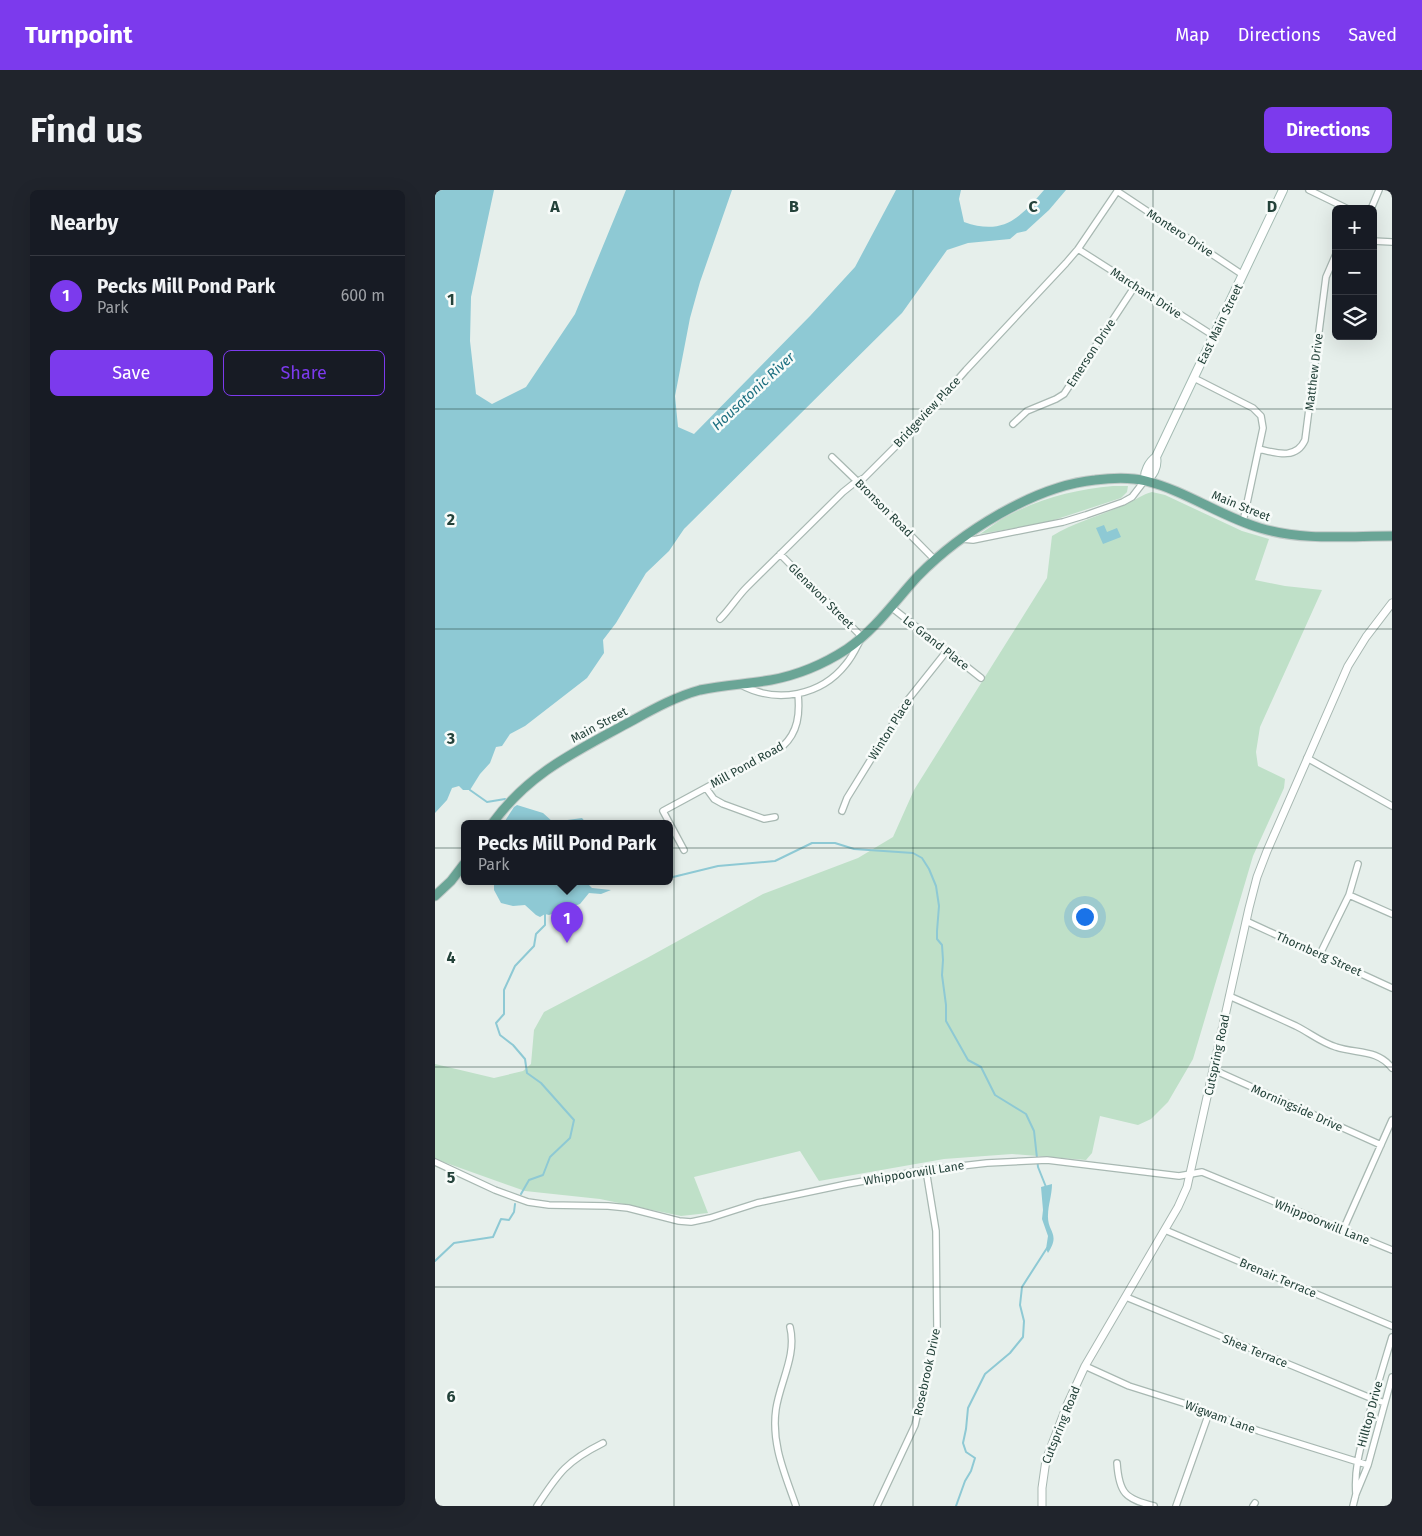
<!DOCTYPE html>
<html lang="en">
<head>
<meta charset="utf-8">
<style>
	:root { --surface:#171b24; --page:#20242c; --text:#f1f3f6; --muted:#9ea1a6; --line:#363941; --accent:#7c3aed }
	body { margin:0; font-family:"Fira Sans",sans-serif; background:var(--page); color:var(--text) }
	.controls { position:absolute; right:15px; top:15px; display:grid; overflow:hidden; border-radius:8px; box-shadow:0 5px 20px #0002 }
	.controls button { width:45px; height:45px; display:grid; place-items:center; padding:0; border:0; border-bottom:1px solid var(--line); background:var(--surface); color:var(--text); font:25px sans-serif }
	.you { position:absolute; left:649px; top:726px; width:18px; height:18px; margin:-12px; border:4px solid #fff; border-radius:50%; background:#1a73e8; box-shadow:0 0 0 8px #1a73e833 }
	.badge { display:grid; place-items:center; width:32px; height:32px; border-radius:50%; background:var(--accent); color:#fff; font-size:16px; font-weight:700 }
	.pin { position:absolute; translate:-50% -41px; filter:drop-shadow(0 1px 2px #0008) }
	.pin::after { content:''; position:absolute; top:26px; width:18px; height:15px; background:inherit; clip-path:polygon(0 0,100% 0,50% 100%) }
	.popup { position:absolute; left:26px; top:630px; width:212px; height:65px; box-sizing:border-box; display:grid; place-content:center; border-radius:8px; background:var(--surface); filter:drop-shadow(0 1px 4px #0005); font-size:16px; white-space:nowrap; color:var(--muted) }
	.popup b { font-size:19px; color:var(--text) }
	.popup::after { content:''; position:absolute; left:50%; top:100%; margin-left:-10px; border:10px solid transparent; border-top-color:var(--surface) }
	.list { margin:0; padding:0; list-style:none }
	h2 { display:flex; justify-content:space-between; align-items:center; height:65px; margin:0; padding:0 20px; font-size:21px }
	h2 small { font-size:16px; font-weight:400; color:var(--muted) }
	.list li { display:grid; grid-template-columns:32px 1fr auto; gap:15px; align-items:center; box-sizing:border-box; height:80px; padding:0 20px; border-top:1px solid var(--line) }
	.list b { display:block; font-size:19px; white-space:nowrap }
	.list p { margin:0; font-size:16px; white-space:nowrap; color:var(--muted) }
	.list em { font-size:16px; font-style:normal; color:var(--muted) }
	.actions { display:flex; gap:10px; padding:15px 20px }
	.actions a { flex:1; padding:11px 0; border:1px solid var(--accent); border-radius:8px; text-align:center; font-size:18px; color:var(--accent) }
	.actions .main { background:var(--accent); color:#fff }
	.icon { flex:none; width:28px; height:28px; fill:none; stroke:currentColor; stroke-width:2; stroke-linecap:round; stroke-linejoin:round }
	.map { position:relative; flex:none; width:957px; height:1316px; overflow:hidden; border-radius:8px }
	header { display:flex; align-items:center; gap:30px; box-sizing:border-box; height:70px; padding:0 25px; background:var(--accent); color:#fff }
	header strong { font-size:24px }
	nav { display:flex; gap:28px; margin-inline-start:auto; font-size:18px }
	.intro { display:flex; align-items:center; justify-content:space-between; box-sizing:border-box; height:120px; padding:0 30px }
	h1 { margin:0; font-size:35px }
	.button { padding:12px 22px; border-radius:8px; background:var(--accent); color:#fff; font-size:18px; font-weight:700 }
	main { display:flex; gap:30px; padding:0 30px }
	aside { flex:1; background:var(--surface); border-radius:8px; box-shadow:0 5px 20px #0002 }
	.map>svg:first-child { display:block }
	.green { fill:#bfe0c8 }
	.water { fill:#8ec9d4 }
	.lines { fill:none; stroke-linecap:round; stroke-linejoin:round }
	.stream { stroke:#8ec9d4; stroke-width:2 }
	.minor-casing { stroke:#a8b8b2; stroke-width:8 }
	.tertiary-casing { stroke:#a8b8b2; stroke-width:9 }
	.secondary-casing { stroke:#a4bbb3; stroke-width:10 }
	.primary-casing { stroke:#c2cac8; stroke-width:11 }
	.minor { stroke:#fff; stroke-width:5.5 }
	.tertiary { stroke:#fff; stroke-width:7 }
	.secondary { stroke:#fff; stroke-width:8 }
	.primary { stroke:#6aa596; stroke-width:9 }
	.grid { fill:none; stroke:#24423a; stroke-width:1; stroke-opacity:0.55 }
	.labels { text-anchor:middle; stroke-width:5; stroke-linejoin:round; paint-order:stroke }
	.street-label { font-size:12px; fill:#24423a; stroke:#f7fbf9 }
	.water-label { font-size:14px; font-style:italic; fill:#1c6f80; stroke:#f7fbf9 }
	.grid-label { font-size:16px; text-anchor:middle; font-weight:bold; fill:#24423a; stroke:#f7fbf9; stroke-width:5; stroke-linejoin:round; paint-order:stroke }
</style>
</head>
<body>
<header>
<strong>Turnpoint</strong>
<nav><a>Map</a><a>Directions</a><a>Saved</a></nav>
</header>
<div class="intro"><h1>Find us</h1><a class="button">Directions</a></div>
<main>
<aside>
<h2>Nearby<small></small></h2>
<ul class="list">
<li><span class="badge">1</span><div><b>Pecks Mill Pond Park</b><p>Park</p></div><em>600 m</em></li>
</ul>
<div class="actions"><a class="main">Save</a><a>Share</a></div>
</aside>
<div class="map">
<svg width="957" height="1316" viewBox="0 0 957 1316">
	<rect width="100%" height="100%" fill="#e6efeb"/>
	<path class="green" d="M 678,296 L 693,296 L 692,302 L 686,308 L 610,333 L 545,344 C 554,338 564,330 574,325 C 607,308 642,299 678,296 Z
		M 717,302 L 730,305 L 807,341 L 834,349 L 820,390 L 850,396 L 887,400 L 825,537 L 821,562 L 823,576 L 850,589 L 849,598 L 818,666 L 758,869 L 733,912 L 716,929 L 703,935 L 665,926 L 657,963 L 651,970 L 577,964 L 509,969 L 384,991 L 365,961 L 259,987 L 273,1023 L 246,1026 L 165,1009 L 90,1001 L 0,969 L 0,874 L 59,888 L 88,881 L 96,874 L 99,840 L 109,822 L 212,768 L 328,704 L 423,668 L 458,647 L 479,600 L 612,388 L 617,346 C 640,332 665,326 689,315 C 699,311 708,304 717,302 Z"/>
	<path class="water" d="M 0,0 L 59,0 L 36,107 L 35,151 L 41,204 L 57,214 L 91,197 L 140,124 L 191,0 L 297,0 L 265,92 L 255,128 L 240,206 L 243,237 L 259,244 L 375,126 L 420,77 L 461,0 L 526,0 L 524,9 L 529,32 C 568,46 585,28 609,0 L 631,0 L 614,20 L 591,41 L 582,43 L 575,49 L 533,53 L 512,60 L 467,123 L 249,339 L 234,361 L 211,383 L 181,433 L 168,450 L 169,463 L 152,488 L 90,536 L 75,544 L 67,556 L 61,557 L 55,573 L 45,584 L 35,600 L 28,600 L 24,596 L 17,598 L 12,610 L 0,623 Z
		M 669,335 L 672,342 L 682,338 L 686,347 L 668,354 L 661,338 Z
		M 82,615 L 108,623 L 118,632 L 147,628 L 152,634 L 68,634 L 79,617 Z
		M 59,692 L 159,692 L 154,695 L 157,698 L 176,700 L 166,704 L 154,703 L 145,714 L 114,725 L 110,724 L 105,727 L 101,725 L 90,715 L 78,716 L 66,713 L 59,700 Z
		M 617,994 C 617,1005 613,1015 613,1025 C 612,1042 626,1043 613,1063 L 611,1059 L 613,1046 L 607,1029 L 608,1020 L 606,997 Z"/>
	<g class="lines">
		<path class="stream" d="M 35,600 L 52,612 L 70,609 L 72,611
			M 234,688 L 283,676 L 340,671 L 377,653 L 400,653 L 419,659 L 478,663 L 487,668 L 494,679 L 501,696 L 504,716 L 502,741 L 502,749 L 507,755 L 508,770 L 507,785 L 511,815 L 511,831 L 533,870 L 546,877 L 560,905 L 591,924 L 599,941 L 603,977 L 611,997
			M 195,692 L 206,692
			M 86,1004 L 94,990 L 108,985 L 115,967 L 135,948 L 139,930 L 106,893 L 92,883 L 90,869 L 78,855 L 65,845 L 61,833 L 69,824 L 69,800 L 80,776 L 99,756 L 101,744 L 110,735 L 110,721
			M 0,1071 L 19,1053 L 58,1047 L 66,1029 L 74,1030 L 79,1022 L 80,1014
			M 521,1316 L 530,1291 L 536,1281 L 540,1268 L 531,1262 L 528,1253 L 531,1239 L 533,1218 L 550,1184 L 575,1163 L 588,1147 L 589,1131 L 585,1115 L 587,1097 L 612,1058"/>
		<g class="minor-casing">
			<path id="minor" d="M 874,0 L 913,19
				M 682,1 L 808,85
				M 936,19 L 944,0
				M 938,51 L 957,52
				M 643,59 L 779,146
				M 759,188 L 818,218 L 826,226 L 828,238 L 808,332
				M 578,234 L 592,221 L 621,209 L 629,204 L 700,96
				M 824,259 C 841,263 861,270 870,250 L 891,87 L 901,64
				M 397,267 L 423,292 L 500,370
				M 527,349 L 538,350 L 628,332 L 651,325 L 688,312 L 697,307 L 710,290
				M 456,417 L 546,488
				M 285,429 C 295,419 302,407 312,397 C 344,365 376,334 408,302 L 418,294 L 429,288 L 489,228 L 531,180 L 631,73 L 643,59 L 683,0
				M 306,495 C 342,514 386,506 411,474 C 418,466 422,456 427,447 L 345,364
				M 872,568 L 957,616
				M 271,598 L 279,609 L 288,614 L 329,629 L 340,627
				M 407,621 L 412,608 L 472,511 L 511,462
				M 249,660 L 228,621 L 348,556 C 363,542 365,524 363,504
				M 914,705 L 957,724
				M 811,731 L 957,798
				M 885,764 L 914,705 L 923,674
				M 794,806 C 817,816 839,826 861,836 C 875,843 887,853 901,857 C 922,864 942,859 957,878
				M 779,880 L 946,955
				M 0,972 L 60,1000 L 93,1012 L 114,1015 L 173,1016 L 193,1018 L 244,1031 L 256,1032 L 275,1028 L 322,1013 L 412,994 L 491,980 L 552,973 L 612,970 L 744,986 L 767,982 L 957,1060
				M 730,1040 L 957,1136
				M 908,1040 L 957,930
				M 691,1107 L 938,1209 L 950,1213
				M 355,1137 C 362,1165 345,1192 341,1219 C 336,1254 350,1284 361,1316
				M 650,1176 L 694,1196 L 748,1213 L 824,1241 L 933,1275
				M 682,1273 C 684,1303 690,1309 719,1316
				M 921,1304 C 919,1280 925,1259 931,1236 C 939,1206 948,1177 957,1147
				M 102,1316 C 124,1282 132,1271 168,1253
				M 442,1316 L 480,1235 L 502,1138 L 501,1041 L 491,980
				M 741,1316 L 774,1223
				M 818,1316 L 820,1313
				M 918,1316 L 921,1304 L 933,1275 L 957,1187"/>
		</g>
		<g class="tertiary-casing">
			<path id="tertiary" d="M 607,1316 L 607,1298 L 611,1270 L 632,1215 L 650,1176 L 743,1017 L 752,997 L 814,718 L 822,687 L 832,661 L 913,476 L 931,447 L 957,413"/>
		</g>
		<g class="secondary-casing">
			<path id="secondary" d="M 710,290 C 709,282 714,272 721,267 L 848,0
				M 710,290 C 718,287 723,276 721,267"/>
		</g>
		<g class="primary-casing">
			<path id="primary" d="M 57,634 C 93,584 138,563 191,534 C 215,521 239,507 265,500 C 289,495 313,494 336,490 C 363,485 389,474 412,459 C 440,440 460,411 483,386 C 525,343 599,296 660,290 C 676,288 695,287 711,291 C 751,301 785,326 825,338 C 867,351 913,346 957,346
				M 0,706 L 16,691 L 29,674"/>
		</g>
		<use href="#minor" class="minor"/>
		<use href="#tertiary" class="tertiary"/>
		<use href="#secondary" class="secondary"/>
		<use href="#primary" class="primary"/>
	</g>
	<path class="grid" d="M 239,0 L 239,1316M 478,0 L 478,1316M 718,0 L 718,1316M 0,219 L 957,219M 0,439 L 957,439M 0,658 L 957,658M 0,877 L 957,877M 0,1097 L 957,1097"/>
	<g class="labels">
		<g class="street-label">
			<text transform="translate(745 43) rotate(33)" y="4">Montero Drive</text>
			<text transform="translate(711 103) rotate(33)" y="4">Marchant Drive</text>
			<text transform="translate(785 134) rotate(-64)" y="4">East Main Street</text>
			<text transform="translate(656 163) rotate(-57)" y="4">Emerson Drive</text>
			<text transform="translate(879 182) rotate(-83)" y="4">Matthew Drive</text>
			<text transform="translate(492 222) rotate(-47)" y="4">Bridgeview Place</text>
			<text transform="translate(806 316) rotate(22)" y="4">Main Street</text>
			<text transform="translate(449 318) rotate(45)" y="4">Bronson Road</text>
			<text transform="translate(386 406) rotate(45)" y="4">Glenavon Street</text>
			<text transform="translate(501 453) rotate(38)" y="4">Le Grand Place</text>
			<text transform="translate(164 535) rotate(-28)" y="4">Main Street</text>
			<text transform="translate(455 539) rotate(-58)" y="4">Winton Place</text>
			<text transform="translate(312 575) rotate(-29)" y="4">Mill Pond Road</text>
			<text transform="translate(884 764) rotate(24)" y="4">Thornberg Street</text>
			<text transform="translate(782 865) rotate(-78)" y="4">Cutspring Road</text>
			<text transform="translate(862 918) rotate(24)" y="4">Morningside Drive</text>
			<text transform="translate(479 983) rotate(-9)" y="4">Whippoorwill Lane</text>
			<text transform="translate(887 1032) rotate(22)" y="4">Whippoorwill Lane</text>
			<text transform="translate(843 1088) rotate(23)" y="4">Brenair Terrace</text>
			<text transform="translate(820 1161) rotate(22)" y="4">Shea Terrace</text>
			<text transform="translate(492 1182) rotate(-78)" y="4">Rosebrook Drive</text>
			<text transform="translate(935 1224) rotate(-75)" y="4">Hilltop Drive</text>
			<text transform="translate(785 1227) rotate(20)" y="4">Wigwam Lane</text>
			<text transform="translate(626 1235) rotate(-68)" y="4">Cutspring Road</text>
		</g>
		<g class="water-label">
			<text transform="translate(318 201) rotate(-43)" y="5">Housatonic River</text>
		</g>
	</g>
	<g class="grid-label">
		<text x="120" y="22">A</text>
		<text x="359" y="22">B</text>
		<text x="598" y="22">C</text>
		<text x="837" y="22">D</text>
		<text x="16" y="115">1</text>
		<text x="16" y="335">2</text>
		<text x="16" y="554">3</text>
		<text x="16" y="773">4</text>
		<text x="16" y="993">5</text>
		<text x="16" y="1212">6</text>
	</g>
</svg>
<div class="controls">
<button>+</button>
<button>−</button>
<button><svg class="icon" aria-label="layers" viewBox="0 0 24 24"><path d="M12 4l9 5-9 5-9-5zM3 14l9 5 9-5"/></svg></button>
</div>
<div class="you"></div>
<div class="pin badge" style="left:132px;top:753px">1</div>
<div class="popup"><b>Pecks Mill Pond Park</b>Park</div>
</div>
</main>
</body>
</html>
